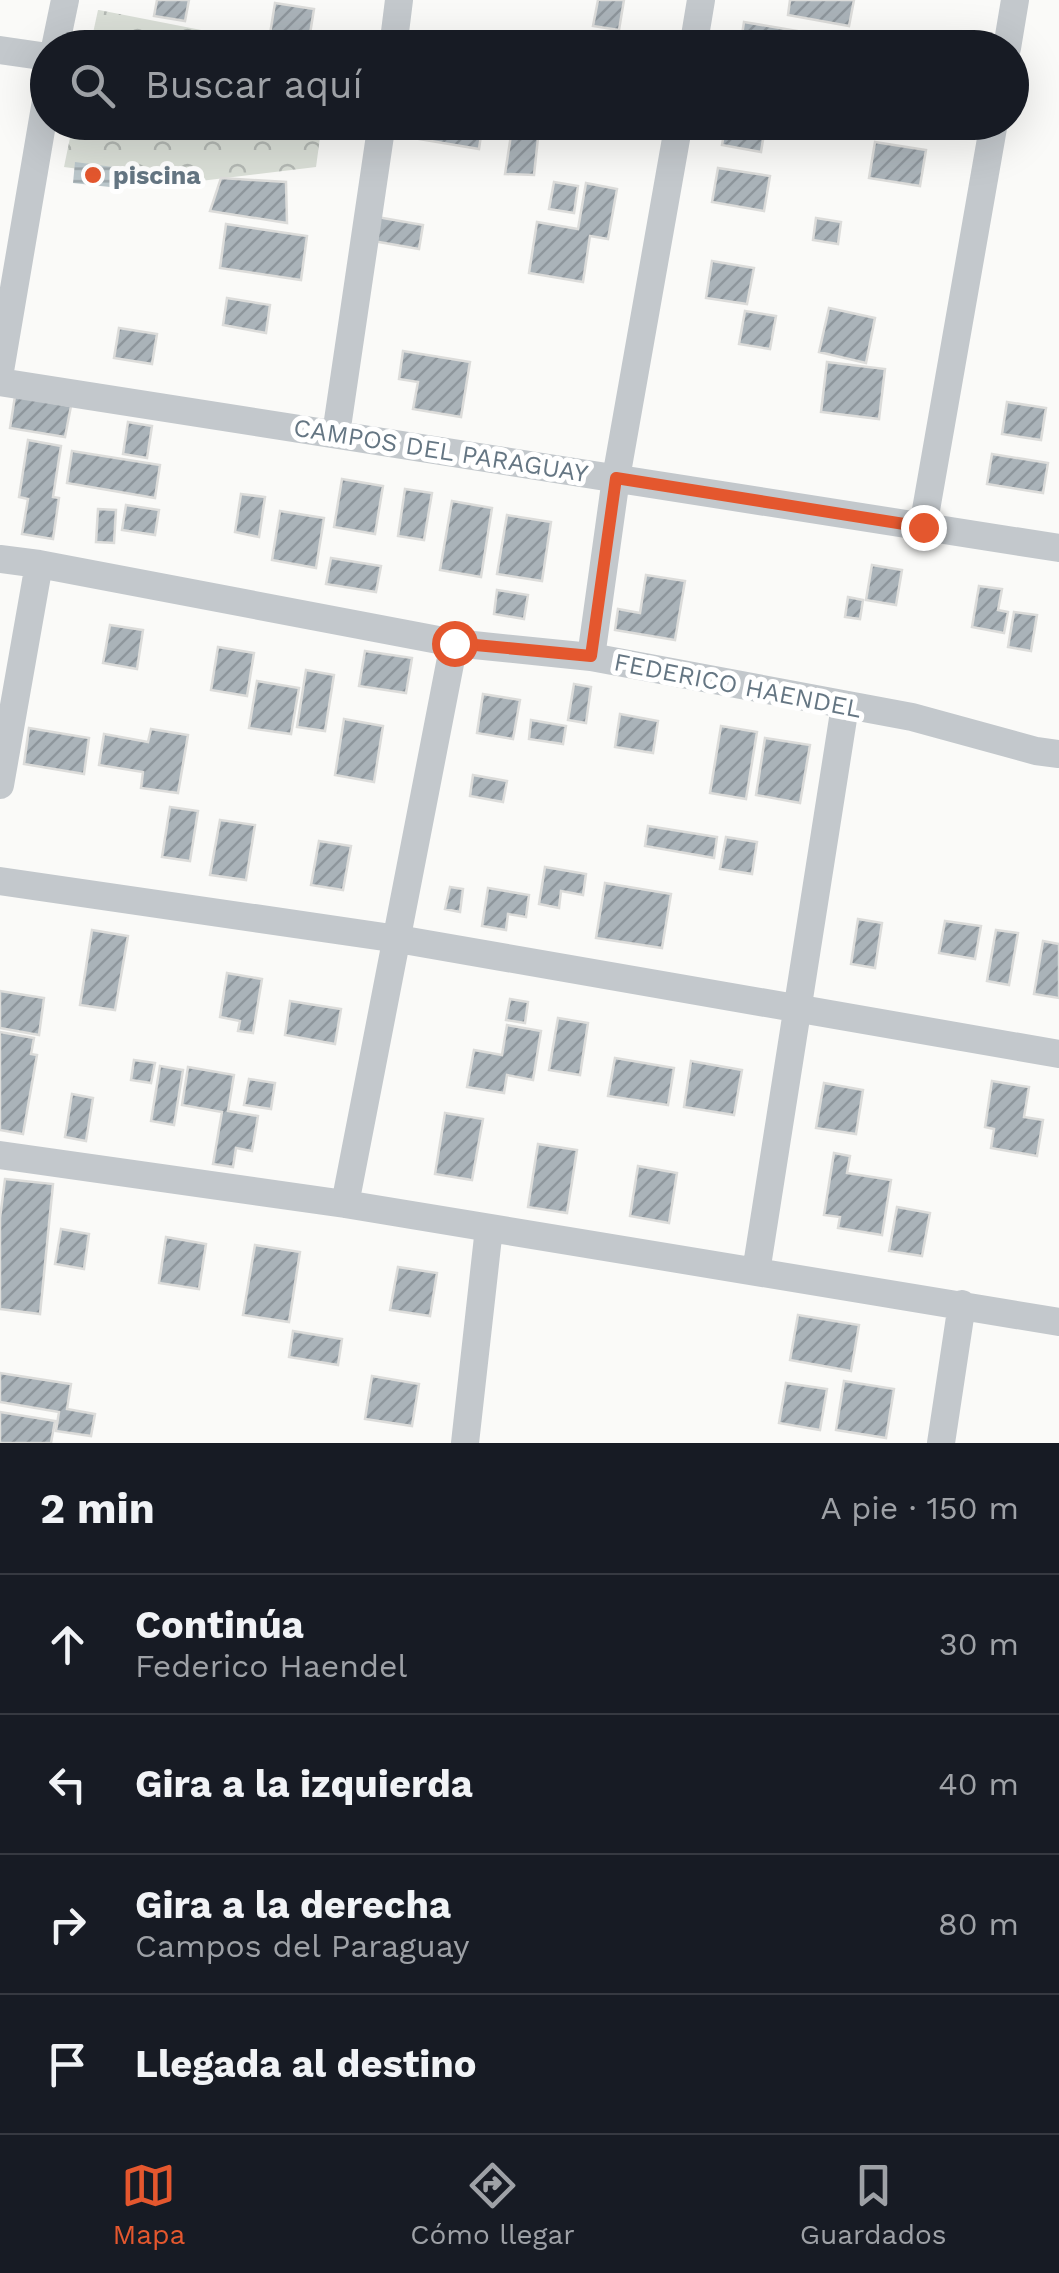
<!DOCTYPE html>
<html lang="es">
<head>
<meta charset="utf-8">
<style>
	:root { --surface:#171b24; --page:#242831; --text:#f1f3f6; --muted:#9ea1a6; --line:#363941; --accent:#e4572e }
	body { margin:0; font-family:"Work Sans",sans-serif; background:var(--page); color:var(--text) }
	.stop { position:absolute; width:30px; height:30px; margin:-22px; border:8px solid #e4572e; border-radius:50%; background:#fff }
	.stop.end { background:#e4572e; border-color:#fff; box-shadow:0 2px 10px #0008 }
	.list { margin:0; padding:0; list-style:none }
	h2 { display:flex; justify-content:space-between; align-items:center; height:130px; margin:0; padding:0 40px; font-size:42px }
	h2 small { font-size:32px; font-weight:400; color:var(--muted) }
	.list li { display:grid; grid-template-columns:65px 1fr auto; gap:30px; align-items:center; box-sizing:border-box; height:140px; padding:0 40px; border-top:2px solid var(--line) }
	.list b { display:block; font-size:38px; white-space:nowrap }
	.list p { margin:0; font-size:32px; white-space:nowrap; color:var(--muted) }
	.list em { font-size:32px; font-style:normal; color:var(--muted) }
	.icon { flex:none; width:55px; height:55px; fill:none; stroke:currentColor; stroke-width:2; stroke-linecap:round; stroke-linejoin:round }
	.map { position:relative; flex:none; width:1059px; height:1443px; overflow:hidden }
	.search { position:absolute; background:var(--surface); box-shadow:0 10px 40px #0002; left:30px; right:30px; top:30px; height:110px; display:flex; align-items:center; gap:25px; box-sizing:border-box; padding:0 35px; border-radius:55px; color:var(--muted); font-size:38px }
	.sheet { height:690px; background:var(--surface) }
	nav { display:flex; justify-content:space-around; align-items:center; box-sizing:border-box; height:140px; border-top:2px solid var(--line); background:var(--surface); font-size:28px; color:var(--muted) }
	nav a { display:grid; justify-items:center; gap:5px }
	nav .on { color:var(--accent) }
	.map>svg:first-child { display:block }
	.forest { fill:url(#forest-crowns) }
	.water { fill:url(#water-rules) }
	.building { fill:url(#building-hatch); stroke:#dcdcda; stroke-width:2.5 }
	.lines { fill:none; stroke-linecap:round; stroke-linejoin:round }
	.street { stroke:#c3c8cc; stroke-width:28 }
	.route { stroke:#e4572e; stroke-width:12 }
	.poi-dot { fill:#e4572e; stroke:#fff; stroke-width:4 }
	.labels { text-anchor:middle; stroke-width:10; stroke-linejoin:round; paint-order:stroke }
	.poi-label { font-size:25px; font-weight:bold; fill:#657683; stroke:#fff; text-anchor:start }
	.street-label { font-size:25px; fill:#657683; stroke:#fff }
</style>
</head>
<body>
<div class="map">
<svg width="1059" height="1443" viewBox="0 0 1059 1443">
	<defs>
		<pattern id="forest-crowns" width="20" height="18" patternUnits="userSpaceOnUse" patternTransform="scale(2.5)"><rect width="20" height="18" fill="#dadfd7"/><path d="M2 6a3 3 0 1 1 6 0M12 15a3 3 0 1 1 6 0" fill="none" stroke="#b4b9b4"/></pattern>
		<pattern id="water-rules" width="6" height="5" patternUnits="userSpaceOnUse" patternTransform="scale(2.5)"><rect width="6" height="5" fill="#bbc7cb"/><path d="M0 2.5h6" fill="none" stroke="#9ca6aa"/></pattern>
		<pattern id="building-hatch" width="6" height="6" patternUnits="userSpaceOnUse" patternTransform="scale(2.5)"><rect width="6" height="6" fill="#aab3b9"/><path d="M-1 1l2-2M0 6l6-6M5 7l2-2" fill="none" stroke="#8e969c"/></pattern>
	</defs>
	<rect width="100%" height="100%" fill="#fafaf8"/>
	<path class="forest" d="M 98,10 L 99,10 L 288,47 L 90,47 Z
		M 73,123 L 322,123 L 316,167 L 184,183 L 64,167 Z"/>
	<path class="water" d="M 75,162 L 113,167 L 110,187 L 73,183 Z"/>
	<path class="building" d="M 157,0 L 189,0 L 185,21 L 154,16 Z
		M 598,0 L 624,0 L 619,30 L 593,26 Z
		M 790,0 L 854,0 L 849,26 L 788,15 Z
		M 275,3 L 314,9 L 309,40 L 270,34 Z
		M 744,22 L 815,34 L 813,48 L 740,48 Z
		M 409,122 L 483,122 L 479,149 L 407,137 Z
		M 513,122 L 575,122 L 575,132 L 539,129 L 534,175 L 505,174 Z
		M 726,122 L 765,127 L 761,152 L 722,145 Z
		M 875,142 L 926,150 L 920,186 L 869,178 Z
		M 718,168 L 770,176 L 764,211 L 712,202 Z
		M 221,178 L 286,182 L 287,223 L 210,211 Z
		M 554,182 L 578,186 L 574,213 L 549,209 Z
		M 586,183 L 617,189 L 608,239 L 590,236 L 583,282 L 529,273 L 537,222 L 578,229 Z
		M 377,217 L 423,225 L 419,249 L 373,241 Z
		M 816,218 L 841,222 L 838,244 L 813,240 Z
		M 226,224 L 307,236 L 301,280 L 220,268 Z
		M 712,261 L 754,268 L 747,304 L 706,298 Z
		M 227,298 L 270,305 L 266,333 L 223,325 Z
		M 829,308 L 875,318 L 866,363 L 819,352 Z
		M 745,311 L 776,316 L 770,349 L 739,344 Z
		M 119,328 L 157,334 L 152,364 L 114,358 Z
		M 403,351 L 470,362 L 461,417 L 413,409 L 418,382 L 399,379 Z
		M 827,362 L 885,369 L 879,419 L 821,412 Z
		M 15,396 L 71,406 L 65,437 L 10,428 Z
		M 1007,402 L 1046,408 L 1041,440 L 1002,434 Z
		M 128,422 L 152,426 L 147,458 L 123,454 Z
		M 28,440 L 61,446 L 53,497 L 59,498 L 53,539 L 22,534 L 28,499 L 19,497 Z
		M 72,451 L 160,465 L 155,498 L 67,483 Z
		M 992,454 L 1048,463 L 1043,493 L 987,484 Z
		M 342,479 L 383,486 L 375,534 L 334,527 Z
		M 405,489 L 432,493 L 424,540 L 398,536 Z
		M 241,494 L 265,497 L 259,537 L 235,532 Z
		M 452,501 L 492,508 L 481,577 L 440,570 Z
		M 126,505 L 159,510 L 155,535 L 122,530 Z
		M 98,509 L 116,510 L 114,543 L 96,542 Z
		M 280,511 L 324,518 L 316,568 L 272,560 Z
		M 507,515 L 551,522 L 542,581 L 497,574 Z
		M 331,558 L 381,566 L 376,592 L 326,584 Z
		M 872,565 L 902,570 L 896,605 L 866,600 Z
		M 646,575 L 685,581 L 675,640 L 615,630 L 618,609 L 640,613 Z
		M 979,586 L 1002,589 L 998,610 L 1008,612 L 1004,633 L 972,627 Z
		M 497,590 L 528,595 L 524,619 L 494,614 Z
		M 848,597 L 863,600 L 860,619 L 845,617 Z
		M 1014,612 L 1037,615 L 1031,651 L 1008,647 Z
		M 110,625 L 143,630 L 137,669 L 103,663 Z
		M 218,647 L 254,653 L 247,696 L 211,690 Z
		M 365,651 L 412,658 L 406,693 L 359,686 Z
		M 306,670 L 334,675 L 325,731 L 297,727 Z
		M 257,681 L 299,688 L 291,734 L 249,728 Z
		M 574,684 L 591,687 L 586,723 L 568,720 Z
		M 483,694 L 520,700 L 513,739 L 477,733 Z
		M 620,714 L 658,721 L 653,753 L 615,747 Z
		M 344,719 L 383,726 L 374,782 L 335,775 Z
		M 531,720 L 566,726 L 563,744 L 529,739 Z
		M 721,726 L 757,732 L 746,799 L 710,793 Z
		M 29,728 L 89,738 L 84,774 L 24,764 Z
		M 151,729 L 188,735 L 178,793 L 141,788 L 143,772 L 99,765 L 104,734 L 148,742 Z
		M 765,738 L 810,745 L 800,803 L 756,795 Z
		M 473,775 L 507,781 L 503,802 L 470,796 Z
		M 170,807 L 198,811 L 190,861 L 162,857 Z
		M 220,820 L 255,825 L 246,880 L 210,875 Z
		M 648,826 L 717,837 L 714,858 L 645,846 Z
		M 726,837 L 757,842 L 752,874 L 720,869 Z
		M 319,841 L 351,846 L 343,890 L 311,885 Z
		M 545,867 L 586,874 L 583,895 L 561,891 L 559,908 L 539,904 Z
		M 605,883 L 671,894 L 662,948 L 596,938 Z
		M 450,887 L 463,889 L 460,912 L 445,909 Z
		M 488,888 L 529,895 L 526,917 L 508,914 L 506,930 L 482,926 Z
		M 858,919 L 882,923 L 875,968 L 851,964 Z
		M 945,921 L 981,926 L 975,959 L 939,953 Z
		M 92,930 L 128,936 L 115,1010 L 80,1005 Z
		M 996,930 L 1018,933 L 1009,985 L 987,981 Z
		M 1043,941 L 1059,944 L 1059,998 L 1034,994 Z
		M 227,973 L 262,979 L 253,1033 L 238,1031 L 240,1021 L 220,1017 Z
		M 0,991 L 44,998 L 39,1035 L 0,1028 Z
		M 510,999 L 528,1002 L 525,1023 L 506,1020 Z
		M 290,1001 L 341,1009 L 335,1044 L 285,1035 Z
		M 558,1018 L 588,1023 L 580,1075 L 549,1070 Z
		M 507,1025 L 541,1031 L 533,1080 L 507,1075 L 504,1093 L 467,1087 L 474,1050 L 502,1055 Z
		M 0,1032 L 34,1038 L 31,1054 L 37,1055 L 23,1134 L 0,1130 Z
		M 615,1058 L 674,1068 L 668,1105 L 608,1096 Z
		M 134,1060 L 155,1063 L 151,1083 L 131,1080 Z
		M 691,1061 L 742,1070 L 734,1115 L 684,1107 Z
		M 160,1066 L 183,1070 L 174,1125 L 151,1121 Z
		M 188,1067 L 234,1075 L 228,1111 L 258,1116 L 252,1151 L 236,1148 L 233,1167 L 213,1164 L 222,1112 L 182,1105 Z
		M 249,1079 L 275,1083 L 271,1109 L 244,1105 Z
		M 992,1081 L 1029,1087 L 1024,1117 L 1043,1120 L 1037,1156 L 991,1148 L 994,1129 L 985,1127 Z
		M 824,1083 L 863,1090 L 856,1134 L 816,1128 Z
		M 72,1094 L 93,1098 L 86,1141 L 65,1137 Z
		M 445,1113 L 483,1119 L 472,1180 L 435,1174 Z
		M 538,1144 L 577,1150 L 567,1213 L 528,1207 Z
		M 834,1153 L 850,1156 L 847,1173 L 891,1180 L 882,1235 L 838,1228 L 840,1217 L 824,1215 Z
		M 638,1166 L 677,1173 L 669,1223 L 630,1216 Z
		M 5,1179 L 53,1184 L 40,1314 L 0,1309 L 0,1218 Z
		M 897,1207 L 930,1213 L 922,1256 L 889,1251 Z
		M 61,1229 L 89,1234 L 84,1269 L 55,1264 Z
		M 166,1237 L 206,1244 L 199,1289 L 159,1283 Z
		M 255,1245 L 300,1252 L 289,1322 L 243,1315 Z
		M 398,1267 L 437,1273 L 430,1316 L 390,1310 Z
		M 798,1315 L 859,1325 L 851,1371 L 790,1360 Z
		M 293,1331 L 342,1339 L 338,1365 L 289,1357 Z
		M 0,1373 L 71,1384 L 67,1409 L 95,1414 L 91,1436 L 56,1431 L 59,1412 L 0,1402 Z
		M 372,1376 L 419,1384 L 412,1426 L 365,1419 Z
		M 844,1381 L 894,1389 L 886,1438 L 836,1430 Z
		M 786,1383 L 827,1389 L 820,1430 L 779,1423 Z
		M 0,1412 L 55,1421 L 51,1443 L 0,1443 Z"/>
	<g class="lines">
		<path class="street" d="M 55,48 L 65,0
			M 393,48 L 399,0
			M 693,48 L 701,0
			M 1007,48 L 1015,0
			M 0,50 L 48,57
			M 0,371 L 48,89
			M 0,382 L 1059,548
			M 336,434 L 382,122
			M 923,527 L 994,122
			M 0,559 L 39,564 L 454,643 L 591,657 L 912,717 L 1036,751 L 1059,754
			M 591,657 L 616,478 L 679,122
			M 0,785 L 39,564
			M 0,881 L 398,939 L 1059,1054
			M 0,1155 L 345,1204 L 1059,1322
			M 345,1204 L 454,643
			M 756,1272 L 845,706
			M 465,1443 L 489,1228
			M 941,1443 L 962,1304"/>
	</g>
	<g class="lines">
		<path class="route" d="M 454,643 L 591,656 L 616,478 L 923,527"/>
	</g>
	<circle class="poi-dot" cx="93" cy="175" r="10"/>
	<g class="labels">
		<g class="poi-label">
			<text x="113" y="184">piscina</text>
		</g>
		<g class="street-label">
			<text transform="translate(441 450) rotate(9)" y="9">CAMPOS DEL PARAGUAY</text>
			<text transform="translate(738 685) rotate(11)" y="9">FEDERICO HAENDEL</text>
		</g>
	</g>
</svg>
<div class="stop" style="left:454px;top:643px"></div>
<div class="stop end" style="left:923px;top:527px"></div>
<div class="search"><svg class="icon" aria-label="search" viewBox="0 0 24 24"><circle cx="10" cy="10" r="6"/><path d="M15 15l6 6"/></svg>Buscar aquí</div>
</div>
<section class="sheet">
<h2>2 min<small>A pie · 150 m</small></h2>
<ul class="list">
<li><svg class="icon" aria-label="ahead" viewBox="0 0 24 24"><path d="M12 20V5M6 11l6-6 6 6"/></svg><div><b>Continúa</b><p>Federico Haendel</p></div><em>30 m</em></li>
<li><svg class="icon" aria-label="left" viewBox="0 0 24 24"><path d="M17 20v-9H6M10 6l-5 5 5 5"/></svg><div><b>Gira a la izquierda</b></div><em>40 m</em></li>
<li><svg class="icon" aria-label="right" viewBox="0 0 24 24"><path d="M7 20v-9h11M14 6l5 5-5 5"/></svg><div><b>Gira a la derecha</b><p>Campos del Paraguay</p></div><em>80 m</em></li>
<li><svg class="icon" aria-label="arrive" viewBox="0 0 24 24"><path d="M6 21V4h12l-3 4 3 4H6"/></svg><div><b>Llegada al destino</b></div></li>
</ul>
</section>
<nav>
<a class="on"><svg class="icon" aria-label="map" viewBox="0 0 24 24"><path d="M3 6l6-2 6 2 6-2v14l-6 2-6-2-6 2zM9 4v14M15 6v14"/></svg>Mapa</a>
<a><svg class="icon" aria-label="directions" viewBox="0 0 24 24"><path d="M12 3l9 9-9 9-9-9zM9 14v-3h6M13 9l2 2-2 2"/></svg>Cómo llegar</a>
<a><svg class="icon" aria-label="saved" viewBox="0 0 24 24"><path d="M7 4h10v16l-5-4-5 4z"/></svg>Guardados</a>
</nav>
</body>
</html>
